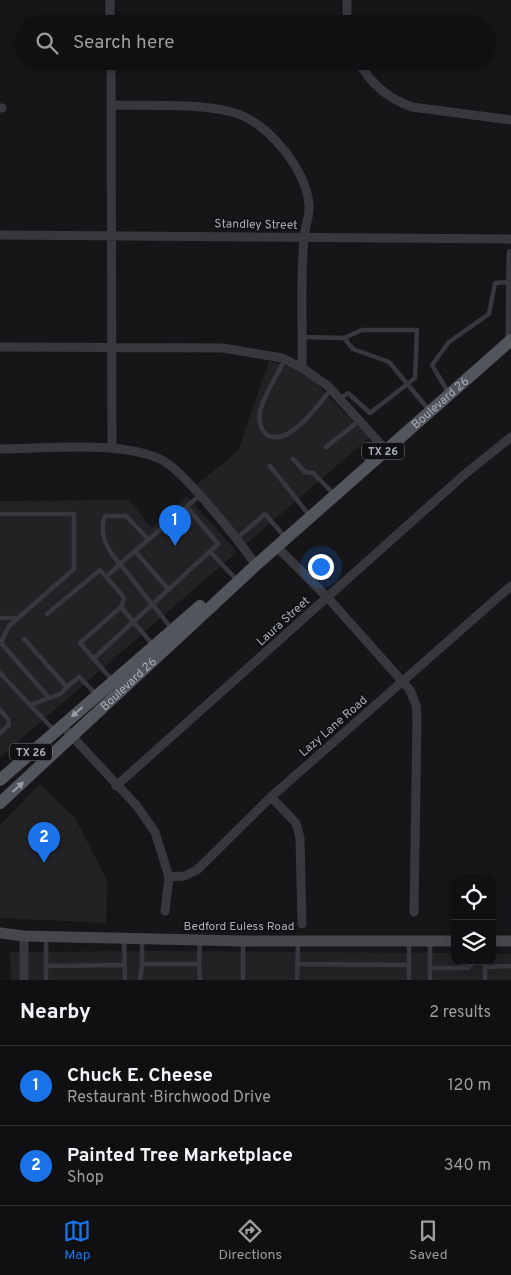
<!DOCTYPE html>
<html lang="en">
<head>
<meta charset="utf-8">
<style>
	:root { --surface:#101012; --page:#1e1e20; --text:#f1f3f6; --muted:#9c9d9f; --line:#303032; --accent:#1a73e8 }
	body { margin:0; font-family:Overpass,sans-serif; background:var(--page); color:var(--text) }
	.controls { position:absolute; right:15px; bottom:15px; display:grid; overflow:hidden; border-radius:10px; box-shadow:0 2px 8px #0003 }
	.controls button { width:45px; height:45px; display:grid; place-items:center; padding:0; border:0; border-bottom:1px solid var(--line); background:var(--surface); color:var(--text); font:25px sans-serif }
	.you { position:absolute; left:320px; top:566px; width:18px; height:18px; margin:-12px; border:4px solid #fff; border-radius:50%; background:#1a73e8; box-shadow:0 0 0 8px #1a73e833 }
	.badge { display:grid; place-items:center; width:32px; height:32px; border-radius:50%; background:var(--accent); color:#fff; font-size:16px; font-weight:700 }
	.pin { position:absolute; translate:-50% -41px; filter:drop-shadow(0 1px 2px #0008) }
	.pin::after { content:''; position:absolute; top:26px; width:18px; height:15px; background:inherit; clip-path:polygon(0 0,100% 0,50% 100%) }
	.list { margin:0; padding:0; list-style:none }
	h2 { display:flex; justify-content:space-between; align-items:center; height:65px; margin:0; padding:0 20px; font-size:21px }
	h2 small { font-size:16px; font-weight:400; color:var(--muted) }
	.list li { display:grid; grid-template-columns:32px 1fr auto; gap:15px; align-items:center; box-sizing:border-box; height:80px; padding:0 20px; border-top:1px solid var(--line) }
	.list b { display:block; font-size:19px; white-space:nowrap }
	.list p { margin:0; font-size:16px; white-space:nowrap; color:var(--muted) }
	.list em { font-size:16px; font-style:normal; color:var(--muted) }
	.icon { flex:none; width:28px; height:28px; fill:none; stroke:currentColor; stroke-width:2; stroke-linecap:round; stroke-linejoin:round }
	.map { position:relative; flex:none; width:511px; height:980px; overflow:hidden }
	.search { position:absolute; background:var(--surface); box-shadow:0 2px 8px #0003; left:15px; right:15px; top:15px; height:55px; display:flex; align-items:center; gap:12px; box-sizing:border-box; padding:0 18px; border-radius:28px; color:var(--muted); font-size:19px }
	.sheet { height:225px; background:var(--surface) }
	nav { display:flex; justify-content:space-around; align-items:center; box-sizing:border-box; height:70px; border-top:1px solid var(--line); background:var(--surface); font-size:14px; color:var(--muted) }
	nav a { display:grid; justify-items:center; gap:2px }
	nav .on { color:var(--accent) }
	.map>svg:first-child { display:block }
	.built { fill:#222225 }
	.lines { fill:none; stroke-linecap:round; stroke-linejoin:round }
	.service { stroke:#37383d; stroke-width:4.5 }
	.minor { stroke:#37383d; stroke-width:9 }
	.secondary { stroke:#45474d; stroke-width:11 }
	.primary { stroke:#53555c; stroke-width:12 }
	.oneway { fill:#979ba6 }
	.labels { text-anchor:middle; stroke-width:4; stroke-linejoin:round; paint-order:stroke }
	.shield { fill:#111113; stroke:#7b7e86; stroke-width:1 }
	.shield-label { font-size:11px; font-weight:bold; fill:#a8adb8 }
	.street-label { font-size:12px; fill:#a8adb8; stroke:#111113 }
</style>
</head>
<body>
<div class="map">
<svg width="511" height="980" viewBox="0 0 511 980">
	<rect width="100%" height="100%" fill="#161618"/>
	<path class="built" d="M 269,361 L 293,368 L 314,381 L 369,438 L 246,544 L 195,486 L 238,451 Z
		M 187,496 L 237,552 L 0,757 L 0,501 L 129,500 L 152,528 Z
		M 40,784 L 75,818 L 107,880 L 106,923 L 0,918 L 0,825 Z
		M 155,951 L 455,953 L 455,961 L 492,961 L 492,954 L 511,954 L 511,980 L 11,980 L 10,952 Z"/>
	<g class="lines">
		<path class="service" d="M 303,337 L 344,338 L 362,330 L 417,330 L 415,378 L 370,413 L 348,393 L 341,398
			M 344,338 L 353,349 L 389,362 L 429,410
			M 285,359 C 278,374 263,397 260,412 C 259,420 260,429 266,434 C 287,450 320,403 331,389
			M 448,392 L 432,365 L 449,342 L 489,314 L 495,283 L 511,282
			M 326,447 L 359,421
			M 293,459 L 305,472 L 313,473 L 334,494
			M 270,466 L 310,516
			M 0,514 L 74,514 L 74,569 L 9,626 L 0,644
			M 236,539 L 265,514 L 285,537
			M 135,551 L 169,590
			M 211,553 L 237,580
			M 106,577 L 120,564 C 108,551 98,534 105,516 L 126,516 L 148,539
			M 47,614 L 100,570 L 122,595 L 124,599 L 121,607 L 153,645
			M 0,618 L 18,618
			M 172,629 L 120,564 L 199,496
			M 24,639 L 67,687 L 79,677 L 96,694
			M 1,643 L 49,698
			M 93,659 L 218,544 L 187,507
			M 0,673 L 30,705
			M 112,680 L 80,643 L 121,607
			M 0,710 L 8,719 L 9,725 L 0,733
			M 54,730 L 30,705 L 60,694 L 67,687
			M 46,938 L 46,980
			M 124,939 L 125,980
			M 142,940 L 142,964 L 199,964 L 200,941
			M 409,941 L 409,980
			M 243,942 L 243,980
			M 430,942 L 430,980
			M 485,961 L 485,980
			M 199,964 L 200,980
			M 298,964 L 409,965
			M 46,966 L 124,965
			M 485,967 L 511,966
			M 430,968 L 468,968 L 475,961
			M 140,980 L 142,964
			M 297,980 L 298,941"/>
		<path class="minor" d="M 110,0 L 110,24
			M 347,0 L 347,24
			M 111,61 L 112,448
			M 358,61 C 370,83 389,99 412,107 L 511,120
			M 111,105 C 147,106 198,103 232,112 C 268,122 305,168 309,204 C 310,215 305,227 304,238 C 300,281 303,325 302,368
			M 0,108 L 2,108
			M 0,235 L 511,239
			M 510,341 L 511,253
			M 0,347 L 223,348 L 282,358 L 302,368 L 328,386 L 385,449
			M 0,449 C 47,449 120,440 162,460 C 184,471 240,542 256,565
			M 277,547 L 328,598 L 410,690 L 416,705 L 417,719 L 414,912
			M 68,732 L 137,806 L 155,832 L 169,877 L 165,911
			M 116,786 L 465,474 L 511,437
			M 271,797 L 296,823 L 300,838 L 302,924
			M 169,877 L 184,876 L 197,870 L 271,797 L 511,586
			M 24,980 L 24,936"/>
		<path class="secondary" d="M 0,933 L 24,936 L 243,941 L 455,941
			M 492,941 L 511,941"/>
		<g class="primary">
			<path d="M 0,780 L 200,606"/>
			<path id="s1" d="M 0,803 L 256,565 L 511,340"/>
		</g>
	</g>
	<defs><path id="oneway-solid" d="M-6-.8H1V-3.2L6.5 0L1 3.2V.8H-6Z" transform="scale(1.25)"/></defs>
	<g class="oneway">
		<use href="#oneway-solid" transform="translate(77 712) rotate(139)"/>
		<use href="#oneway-solid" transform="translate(18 787) rotate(-42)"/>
	</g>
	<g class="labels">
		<g class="shield">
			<rect x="362" y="442.5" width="42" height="17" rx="4"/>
			<rect x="10" y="743.5" width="42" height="17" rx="4"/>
		</g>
		<g class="shield-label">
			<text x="383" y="455">TX 26</text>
			<text x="31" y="756">TX 26</text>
		</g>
		<g class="street-label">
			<text transform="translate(256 224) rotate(1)" y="4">Standley Street</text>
			<text dy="4" stroke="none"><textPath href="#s1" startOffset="595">Boulevard 26</textPath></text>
			<text transform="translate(283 621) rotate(-42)" y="4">Laura Street</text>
			<text dy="4" stroke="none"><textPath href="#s1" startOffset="175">Boulevard 26</textPath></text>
			<text transform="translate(333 726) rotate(-41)" y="4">Lazy Lane Road</text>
			<text x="239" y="930">Bedford Euless Road</text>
		</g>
	</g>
</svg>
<div class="controls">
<button><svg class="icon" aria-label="locate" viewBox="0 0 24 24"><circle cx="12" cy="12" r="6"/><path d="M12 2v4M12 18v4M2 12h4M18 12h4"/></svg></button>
<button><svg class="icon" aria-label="layers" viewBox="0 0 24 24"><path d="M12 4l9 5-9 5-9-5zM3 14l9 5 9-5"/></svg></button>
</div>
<div class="you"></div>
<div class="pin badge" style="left:175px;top:546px">1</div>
<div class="pin badge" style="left:44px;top:863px">2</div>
<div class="search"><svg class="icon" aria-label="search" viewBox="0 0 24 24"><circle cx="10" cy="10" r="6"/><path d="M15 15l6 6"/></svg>Search here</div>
</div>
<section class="sheet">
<h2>Nearby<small>2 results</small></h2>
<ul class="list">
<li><span class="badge">1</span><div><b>Chuck E. Cheese</b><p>Restaurant · Birchwood Drive</p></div><em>120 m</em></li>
<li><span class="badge">2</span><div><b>Painted Tree Marketplace</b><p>Shop</p></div><em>340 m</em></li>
</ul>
</section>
<nav>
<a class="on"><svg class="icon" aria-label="map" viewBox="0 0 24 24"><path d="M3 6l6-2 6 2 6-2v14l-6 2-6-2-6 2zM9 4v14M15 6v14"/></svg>Map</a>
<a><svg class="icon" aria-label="directions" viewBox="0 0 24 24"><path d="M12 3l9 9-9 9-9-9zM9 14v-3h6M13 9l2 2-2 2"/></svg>Directions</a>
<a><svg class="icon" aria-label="saved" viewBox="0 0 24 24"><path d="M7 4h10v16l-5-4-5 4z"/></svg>Saved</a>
</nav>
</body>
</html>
